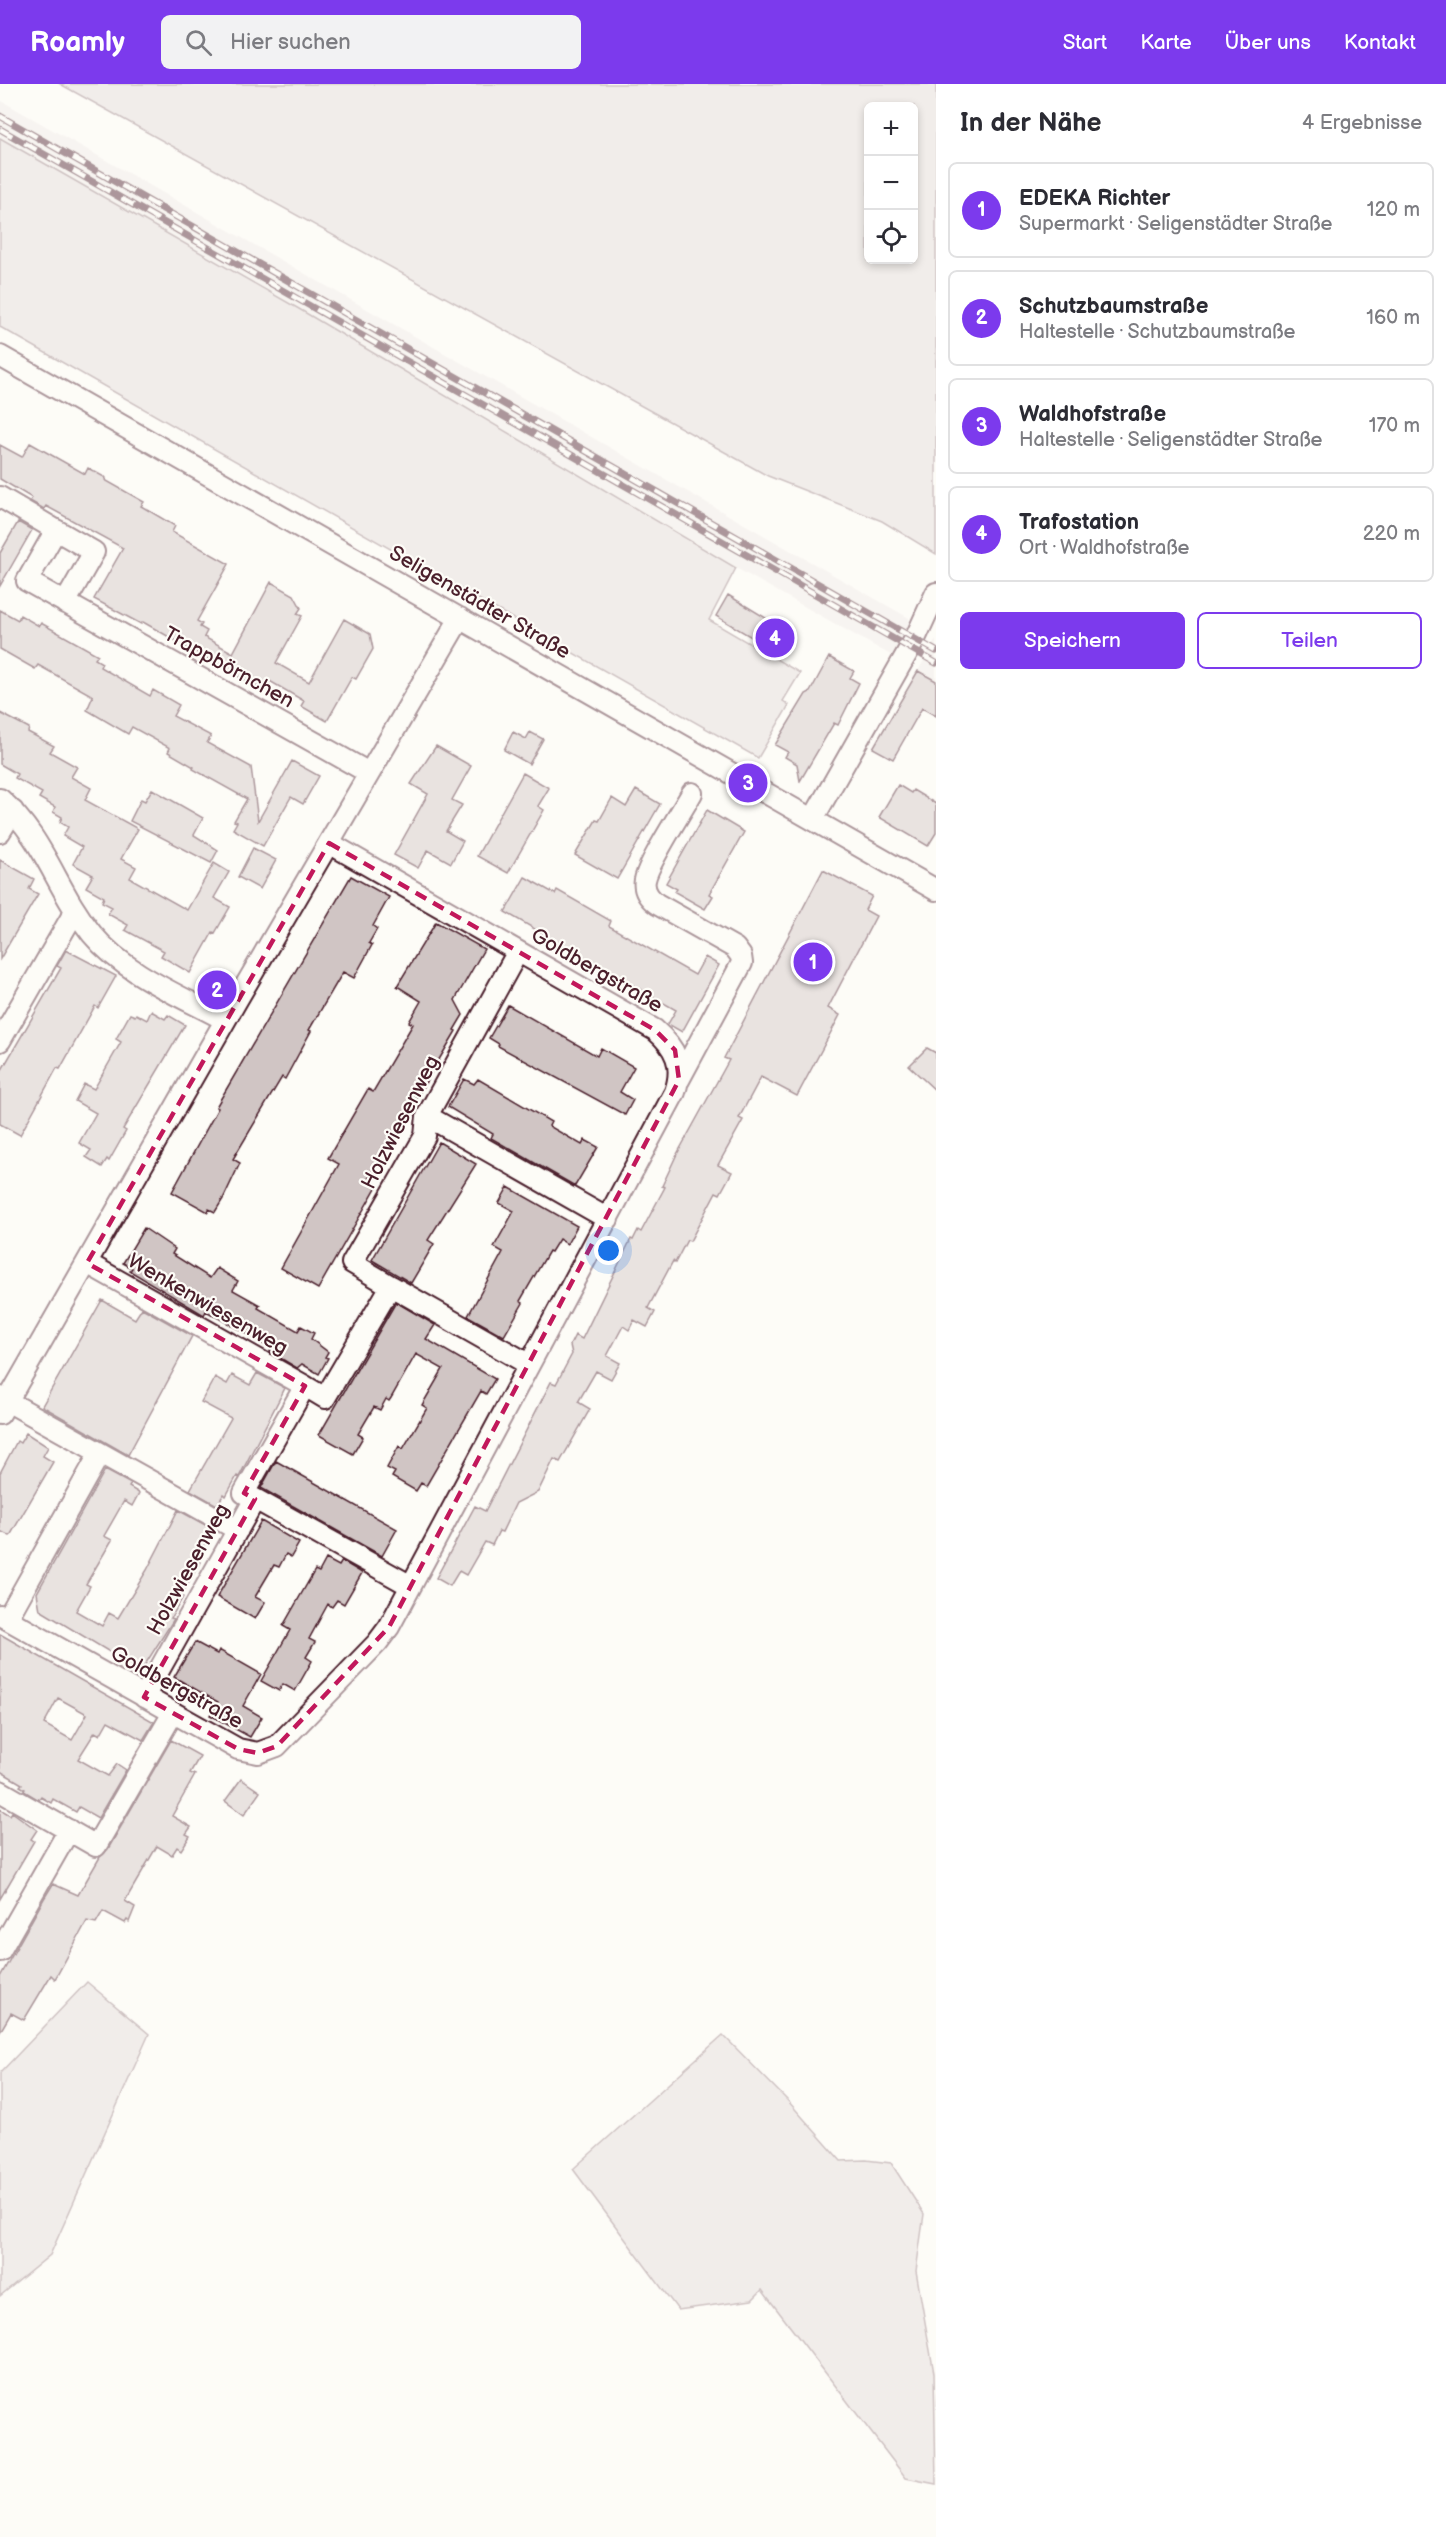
<!DOCTYPE html>
<html lang="de">
<head>
<meta charset="utf-8">
<style>
	:root { --surface:#fff; --page:#f2f2f3; --text:#2b2b33; --muted:#7c7c81; --line:#e1e1e2; --accent:#7c3aed }
	body { margin:0; font-family:"Balsamiq Sans",sans-serif; background:var(--page); color:var(--text) }
	.controls { position:absolute; right:18px; top:18px; display:grid; overflow:hidden; border-radius:9px; box-shadow:0 3px 9px #0003 }
	.controls button { width:54px; height:54px; display:grid; place-items:center; padding:0; border:0; border-bottom:2px solid var(--line); background:var(--surface); color:var(--text); font:30px sans-serif }
	.you { position:absolute; left:609px; top:1167px; width:21px; height:21px; margin:-15px; border:4px solid #fff; border-radius:50%; background:#1a73e8; box-shadow:0 0 0 9px #1a73e833 }
	.badge { display:grid; place-items:center; width:39px; height:39px; border-radius:50%; background:var(--accent); color:#fff; font-size:20px; font-weight:700 }
	.pin { position:absolute; translate:-50% -50%; border:3px solid #fff; box-shadow:0 2px 6px #0006 }
	.list { margin:0; padding:0; list-style:none }
	h2 { display:flex; justify-content:space-between; align-items:center; height:78px; margin:0; padding:0 24px; font-size:26px }
	h2 small { font-size:20px; font-weight:400; color:var(--muted) }
	.list li { display:grid; grid-template-columns:39px 1fr auto; gap:18px; align-items:center; box-sizing:border-box; height:96px; margin:0 12px 12px; padding:0 12px; border:2px solid var(--line); border-radius:9px }
	.list b { display:block; font-size:22px; white-space:nowrap }
	.list p { margin:0; font-size:20px; white-space:nowrap; color:var(--muted) }
	.list em { font-size:20px; font-style:normal; color:var(--muted) }
	.actions { display:flex; gap:12px; padding:18px 24px }
	.actions a { flex:1; padding:14px 0; border:2px solid var(--accent); border-radius:9px; text-align:center; font-size:21px; color:var(--accent) }
	.actions .main { background:var(--accent); color:#fff }
	.icon { flex:none; width:33px; height:33px; fill:none; stroke:currentColor; stroke-width:2; stroke-linecap:round; stroke-linejoin:round }
	.map { position:relative; flex:none; width:936px; height:2453px; overflow:hidden }
	header { display:flex; align-items:center; gap:36px; box-sizing:border-box; height:84px; padding:0 30px; background:var(--accent); color:#fff }
	header strong { font-size:28px }
	nav { display:flex; gap:33px; margin-inline-start:auto; font-size:21px }
	.search { width:420px; height:54px; background:var(--page); display:flex; align-items:center; gap:15px; box-sizing:border-box; padding:0 21px; border-radius:9px; color:var(--muted); font-size:22px }
	main { display:flex }
	aside { flex:1; background:var(--surface) }
	.map>svg:first-child { display:block }
	.built { fill:#f0ece8 }
	.green { fill:#e3dcda; stroke:#967e82; stroke-width:1.5; fill-rule:evenodd }
	.building { fill:#d0c5c4; stroke:#4a1f2b; stroke-width:1.5; fill-rule:evenodd }
	.lines { fill:none; stroke-linecap:round; stroke-linejoin:round }
	.minor-casing { stroke:#4a1f2b; stroke-width:24 }
	.minor { stroke:#fdfcf7; stroke-width:20 }
	.rail-casing { stroke:#4a1f2b; stroke-width:7 }
	.rail { stroke:#fdfcf7; stroke-width:4.5; stroke-dasharray:14; stroke-linecap:butt }
	.marked { fill:none; stroke:#c2185b; stroke-width:4.5; stroke-dasharray:12 8; stroke-linejoin:round }
	.labels { text-anchor:middle; stroke-width:4.5; stroke-linejoin:round; paint-order:stroke }
	.street-label { font-size:21px; fill:#4a1f2b; stroke:#fdfcf7 }
</style>
</head>
<body>
<header>
<strong>Roamly</strong>
<div class="search"><svg class="icon" aria-label="search" viewBox="0 0 24 24"><circle cx="10" cy="10" r="6"/><path d="M15 15l6 6"/></svg>Hier suchen</div>
<nav><a>Start</a><a>Karte</a><a>Über uns</a><a>Kontakt</a></nav>
</header>
<main>
<div class="map">
<svg width="936" height="2453" viewBox="0 0 936 2453">
	<rect width="100%" height="100%" fill="#fdfcf7"/>
	<filter id="ink" filterUnits="userSpaceOnUse"><feTurbulence type="fractalNoise" baseFrequency=".0167" numOctaves="2"/><feDisplacementMap in="SourceGraphic" scale="12" xChannelSelector="R" yChannelSelector="G"/><feConvolveMatrix kernelMatrix="1 2 1 2 8 2 1 2 1" color-interpolation-filters="sRGB"/></filter>
	<g filter="url(#ink)">
		<path class="built" d="M 0,16 L 909,534 L 910,544 L 894,573 L 736,484 L 299,225 L 0,54 Z
			M 936,555 L 936,598 L 918,587 Z"/>
		<path class="green" d="M 60,0 L 936,0 L 936,470 L 882,437 L 768,392 ZM 868,22 L 914,22 L 914,176 L 868,176 Z
			M 0,54 L 299,225 L 736,484 L 709,536 L 800,589 L 783,617 L 789,621 L 758,674 L 0,243 Z
			M 87,1898 L 149,1950 L 50,2171 L 0,2212 L 0,1989 Z
			M 723,1951 L 788,2017 L 841,2077 L 866,2076 L 891,2079 L 924,2130 L 916,2187 L 934,2289 L 936,2400 L 906,2394 L 762,2206 L 752,2216 L 678,2226 L 573,2085 Z"/>
		<path class="building" d="M 30,359 L 85,390 L 88,384 L 106,394 L 105,396 L 144,418 L 141,422 L 175,442 L 172,448 L 229,480 L 197,537 L 202,540 L 200,543 L 207,547 L 204,553 L 233,569 L 271,498 L 294,511 L 301,524 L 297,530 L 302,532 L 276,579 L 309,598 L 344,535 L 370,550 L 373,565 L 356,595 L 352,593 L 327,637 L 301,622 L 304,617 L 268,596 L 262,606 L 143,538 L 141,540 L 94,515 L 123,464 L 46,422 L 44,425 L 30,417 L 32,414 L 0,395 L 0,361 L 22,373 Z
			M 18,438 L 32,446 L 0,502 L 0,469 Z
			M 728,511 L 787,547 L 775,567 L 716,532 Z
			M 0,526 L 18,536 L 20,531 L 39,542 L 41,539 L 98,571 L 95,575 L 102,579 L 100,583 L 150,612 L 153,606 L 179,621 L 173,632 L 211,652 L 207,659 L 251,683 L 258,737 L 292,677 L 319,692 L 303,720 L 291,713 L 263,762 L 233,745 L 237,738 L 234,737 L 247,715 L 193,685 L 194,683 L 168,668 L 170,664 L 132,643 L 128,650 L 87,626 L 93,612 L 38,581 L 35,585 L 0,565 Z
			M 829,573 L 854,587 L 850,594 L 859,599 L 838,641 L 834,639 L 800,697 L 797,680 L 785,673 L 788,668 L 775,661 L 806,610 L 810,608 Z
			M 918,587 L 936,597 L 936,632 L 922,624 L 893,675 L 873,664 Z
			M 0,629 L 29,644 L 28,648 L 54,662 L 50,668 L 77,683 L 71,693 L 91,704 L 85,716 L 138,745 L 121,775 L 136,783 L 130,794 L 187,826 L 214,779 L 229,788 L 214,814 L 230,823 L 215,849 L 213,848 L 190,889 L 161,872 L 164,867 L 125,846 L 128,841 L 108,830 L 112,823 L 102,818 L 104,813 L 86,803 L 93,791 L 73,780 L 82,763 L 63,752 L 68,743 L 60,738 L 62,733 L 53,728 L 55,723 L 39,714 L 42,709 L 15,694 L 17,690 L 0,680 Z
			M 513,648 L 526,655 L 530,648 L 543,655 L 529,680 L 504,666 Z
			M 436,662 L 471,682 L 452,716 L 462,721 L 446,747 L 463,757 L 451,779 L 428,766 L 418,784 L 394,771 L 428,710 L 411,700 Z
			M 523,689 L 549,704 L 538,722 L 544,726 L 508,789 L 477,772 Z
			M 898,701 L 911,709 L 913,706 L 936,720 L 936,749 L 928,762 L 879,733 Z
			M 152,705 L 203,734 L 194,751 L 218,766 L 211,779 L 130,737 L 141,715 L 145,717 Z
			M 636,706 L 660,720 L 617,795 L 575,771 L 596,736 L 599,737 L 612,714 L 626,723 Z
			M 707,726 L 744,748 L 709,810 L 713,812 L 705,825 L 675,808 L 677,805 L 666,799 Z
			M 253,764 L 276,776 L 260,805 L 238,793 Z
			M 0,776 L 34,795 L 29,805 L 38,810 L 0,875 Z
			M 823,786 L 872,812 L 865,826 L 876,832 L 828,924 L 840,931 L 797,1012 L 761,993 L 739,1034 L 743,1036 L 718,1081 L 732,1088 L 720,1110 L 716,1108 L 690,1157 L 687,1156 L 675,1179 L 673,1177 L 648,1224 L 655,1228 L 647,1243 L 634,1236 L 629,1246 L 623,1242 L 607,1272 L 620,1279 L 611,1295 L 596,1287 L 578,1318 L 590,1325 L 560,1378 L 554,1375 L 538,1408 L 516,1419 L 502,1448 L 499,1447 L 492,1461 L 485,1458 L 466,1491 L 459,1487 L 450,1502 L 436,1494 L 475,1422 L 485,1427 L 551,1298 L 556,1300 L 572,1270 L 570,1261 L 575,1251 L 582,1255 L 631,1155 L 633,1156 L 638,1146 L 641,1148 L 665,1103 L 662,1102 L 676,1072 L 729,976 L 724,974 Z
			M 351,792 L 389,813 L 373,842 L 377,845 L 369,859 L 372,861 L 354,894 L 343,888 L 309,946 L 311,947 L 285,995 L 282,993 L 233,1075 L 240,1079 L 223,1115 L 215,1128 L 209,1125 L 208,1128 L 172,1108 L 218,1024 L 216,1023 Z
			M 525,793 L 555,810 L 557,806 L 611,837 L 609,842 L 695,891 L 705,873 L 719,881 L 682,948 L 668,940 L 676,926 L 505,828 Z
			M 436,838 L 484,865 L 455,916 L 463,931 L 454,946 L 456,947 L 367,1097 L 377,1102 L 318,1205 L 281,1184 L 339,1080 L 328,1074 L 368,1005 L 373,1008 L 413,940 L 409,938 L 421,917 L 397,902 Z
			M 66,866 L 116,892 L 98,924 L 95,922 L 60,985 L 57,984 L 20,1051 L 0,1040 L 0,989 L 61,884 L 57,882 Z
			M 508,921 L 597,972 L 601,964 L 634,983 L 620,1008 L 633,1016 L 625,1031 L 498,962 L 499,960 L 489,954 Z
			M 151,927 L 165,935 L 168,931 L 185,941 L 123,1045 L 126,1047 L 109,1077 L 107,1075 L 102,1083 L 86,1073 L 91,1066 L 79,1059 L 96,1029 L 75,1017 L 84,1000 L 94,1005 L 121,958 L 116,955 L 130,930 L 135,932 L 136,930 L 147,936 Z
			M 927,964 L 936,969 L 936,1007 L 909,982 Z
			M 464,995 L 474,1000 L 478,995 L 551,1038 L 549,1042 L 582,1061 L 585,1056 L 598,1063 L 575,1102 L 491,1054 L 493,1050 L 448,1023 Z
			M 439,1058 L 476,1080 L 428,1156 L 434,1160 L 411,1199 L 372,1176 Z
			M 508,1103 L 577,1142 L 567,1160 L 559,1155 L 551,1168 L 549,1167 L 520,1217 L 523,1219 L 504,1252 L 468,1232 L 503,1168 L 494,1163 L 514,1127 L 499,1119 Z
			M 144,1144 L 175,1165 L 172,1170 L 210,1194 L 217,1184 L 238,1197 L 233,1206 L 260,1221 L 258,1224 L 298,1247 L 301,1242 L 314,1249 L 311,1255 L 328,1268 L 325,1273 L 328,1274 L 319,1290 L 302,1280 L 297,1284 L 270,1268 L 271,1265 L 251,1252 L 206,1227 L 204,1231 L 130,1187 L 132,1184 L 123,1179 Z
			M 102,1216 L 135,1235 L 142,1224 L 192,1252 L 128,1371 L 42,1322 Z
			M 396,1218 L 435,1241 L 426,1255 L 495,1295 L 486,1310 L 481,1307 L 426,1402 L 421,1399 L 416,1407 L 392,1393 L 395,1388 L 387,1384 L 399,1362 L 403,1365 L 427,1324 L 422,1321 L 443,1285 L 416,1270 L 391,1314 L 389,1317 L 386,1315 L 380,1326 L 374,1323 L 358,1350 L 363,1353 L 353,1370 L 319,1351 Z
			M 257,1289 L 285,1304 L 239,1393 L 237,1392 L 226,1412 L 224,1410 L 217,1421 L 190,1406 L 231,1334 L 201,1318 L 215,1293 L 227,1300 L 232,1291 L 250,1301 Z
			M 26,1349 L 48,1363 L 43,1372 L 53,1378 L 10,1452 L 0,1447 L 0,1389 L 17,1357 L 20,1359 Z
			M 276,1377 L 397,1445 L 382,1472 L 261,1404 Z
			M 105,1386 L 131,1400 L 129,1403 L 139,1409 L 132,1422 L 124,1417 L 104,1452 L 112,1456 L 86,1500 L 90,1502 L 76,1527 L 102,1542 L 109,1529 L 118,1534 L 147,1486 L 178,1426 L 211,1444 L 208,1450 L 210,1451 L 196,1476 L 200,1478 L 181,1512 L 183,1513 L 171,1534 L 174,1535 L 141,1587 L 40,1526 L 37,1509 Z
			M 261,1437 L 299,1459 L 291,1473 L 286,1470 L 279,1483 L 274,1481 L 255,1513 L 265,1518 L 255,1535 L 217,1513 Z
			M 326,1475 L 339,1482 L 342,1477 L 362,1489 L 344,1520 L 337,1516 L 332,1523 L 328,1520 L 309,1555 L 315,1558 L 306,1573 L 312,1577 L 295,1607 L 283,1600 L 279,1607 L 261,1597 L 290,1546 L 283,1542 L 315,1486 L 319,1488 Z
			M 0,1550 L 154,1638 L 143,1656 L 108,1637 L 100,1651 L 95,1648 L 78,1675 L 108,1692 L 117,1680 L 126,1686 L 98,1734 L 79,1723 L 76,1728 L 53,1715 L 51,1719 L 41,1713 L 39,1716 L 24,1707 L 25,1705 L 20,1702 L 22,1700 L 0,1687 ZM 58,1614 L 87,1630 L 72,1656 L 44,1640 Z
			M 195,1558 L 217,1570 L 219,1566 L 261,1590 L 243,1622 L 262,1633 L 250,1653 L 210,1631 L 218,1618 L 174,1593 Z
			M 171,1656 L 200,1672 L 190,1689 L 195,1691 L 172,1732 L 191,1743 L 186,1750 L 190,1752 L 181,1766 L 177,1763 L 172,1771 L 157,1762 L 125,1817 L 135,1823 L 129,1838 L 127,1836 L 125,1839 L 103,1827 L 96,1839 L 87,1837 L 55,1895 L 51,1891 L 24,1936 L 11,1929 L 0,1948 L 0,1893 L 45,1813 L 53,1800 L 78,1811 L 100,1773 L 108,1765 Z
			M 241,1695 L 260,1708 L 244,1731 L 225,1717 Z
			M 0,1725 L 10,1731 L 12,1728 L 37,1746 L 31,1755 L 34,1757 L 0,1815 Z"/>
		<g class="lines">
			<g class="minor-casing">
				<path id="minor" d="M 0,272 L 936,806
					M 0,413 L 56,446 L 27,497 L 369,689
					M 56,446 L 94,468 L 65,519
					M 0,715 C 46,756 55,804 92,850 C 125,890 181,912 225,936
					M 813,735 L 915,555 L 936,509
					M 0,748 L 13,727
					M 0,957 L 75,827
					M 679,996 L 742,879 L 741,872 L 735,864 L 657,820 C 649,814 643,806 645,796 C 648,779 682,727 692,709
					M 427,1032 L 608,1135
					M 87,1179 L 305,1302
					M 391,1202 L 528,1280
					M 0,1313 L 238,1446
					M 0,1330 L 237,916 L 460,534
					M 255,1415 L 411,1502
					M 0,1531 L 238,1665 L 258,1669 L 277,1662 L 377,1559 L 389,1543 L 675,1008 C 684,981 676,964 655,946 L 329,759
					M 7,1535 L 100,1369
					M 144,1613 L 255,1415 L 244,1409 L 305,1302 L 325,1314 L 391,1202 L 352,1179 L 425,1052 L 427,1032 L 517,869
					M 0,1707 L 96,1762 L 173,1629
					M 0,1867 L 69,1746"/>
			</g>
			<use href="#minor" class="minor"/>
			<g class="rail-casing">
				<path id="rail" d="M 0,32 L 936,567
					M 0,45 L 936,579"/>
			</g>
			<use href="#rail" class="rail"/>
		</g>
	</g>
	<path d="M0 0H936V2453H0ZM 329,759 L 655,946 L 675,966 L 679,996 L 389,1543 L 277,1662 L 258,1669 L 238,1665 L 144,1613 L 255,1415 L 244,1409 L 305,1302 L 87,1179 Z" fill="#fdfcf7" fill-opacity=".55" fill-rule="evenodd"/>
	<path class="marked" d="M 329,759 L 655,946 L 675,966 L 679,996 L 389,1543 L 277,1662 L 258,1669 L 238,1665 L 144,1613 L 255,1415 L 244,1409 L 305,1302 L 87,1179 Z"/>
	<g class="labels">
		<g class="street-label">
			<text transform="translate(480 518) rotate(30)" y="7">Seligenstädter Straße</text>
			<text transform="translate(229 583) rotate(29)" y="7">Trappbörnchen</text>
			<text transform="translate(597 886) rotate(30)" y="7">Goldbergstraße</text>
			<text transform="translate(400 1038) rotate(-63)" y="7">Holzwiesenweg</text>
			<text transform="translate(208 1220) rotate(30)" y="7">Wenkenwiesenweg</text>
			<text transform="translate(188 1485) rotate(-61)" y="7">Holzwiesenweg</text>
			<text transform="translate(177 1603) rotate(29)" y="7">Goldbergstraße</text>
		</g>
	</g>
</svg>
<div class="controls">
<button>+</button>
<button>−</button>
<button><svg class="icon" aria-label="locate" viewBox="0 0 24 24"><circle cx="12" cy="12" r="6"/><path d="M12 2v4M12 18v4M2 12h4M18 12h4"/></svg></button>
</div>
<div class="you"></div>
<div class="pin badge" style="left:813px;top:878px">1</div>
<div class="pin badge" style="left:217px;top:906px">2</div>
<div class="pin badge" style="left:748px;top:699px">3</div>
<div class="pin badge" style="left:775px;top:554px">4</div>
</div>
<aside>
<h2>In der Nähe<small>4 Ergebnisse</small></h2>
<ul class="list">
<li><span class="badge">1</span><div><b>EDEKA Richter</b><p>Supermarkt · Seligenstädter Straße</p></div><em>120 m</em></li>
<li><span class="badge">2</span><div><b>Schutzbaumstraße</b><p>Haltestelle · Schutzbaumstraße</p></div><em>160 m</em></li>
<li><span class="badge">3</span><div><b>Waldhofstraße</b><p>Haltestelle · Seligenstädter Straße</p></div><em>170 m</em></li>
<li><span class="badge">4</span><div><b>Trafostation</b><p>Ort · Waldhofstraße</p></div><em>220 m</em></li>
</ul>
<div class="actions"><a class="main">Speichern</a><a>Teilen</a></div>
</aside>
</main>
</body>
</html>
